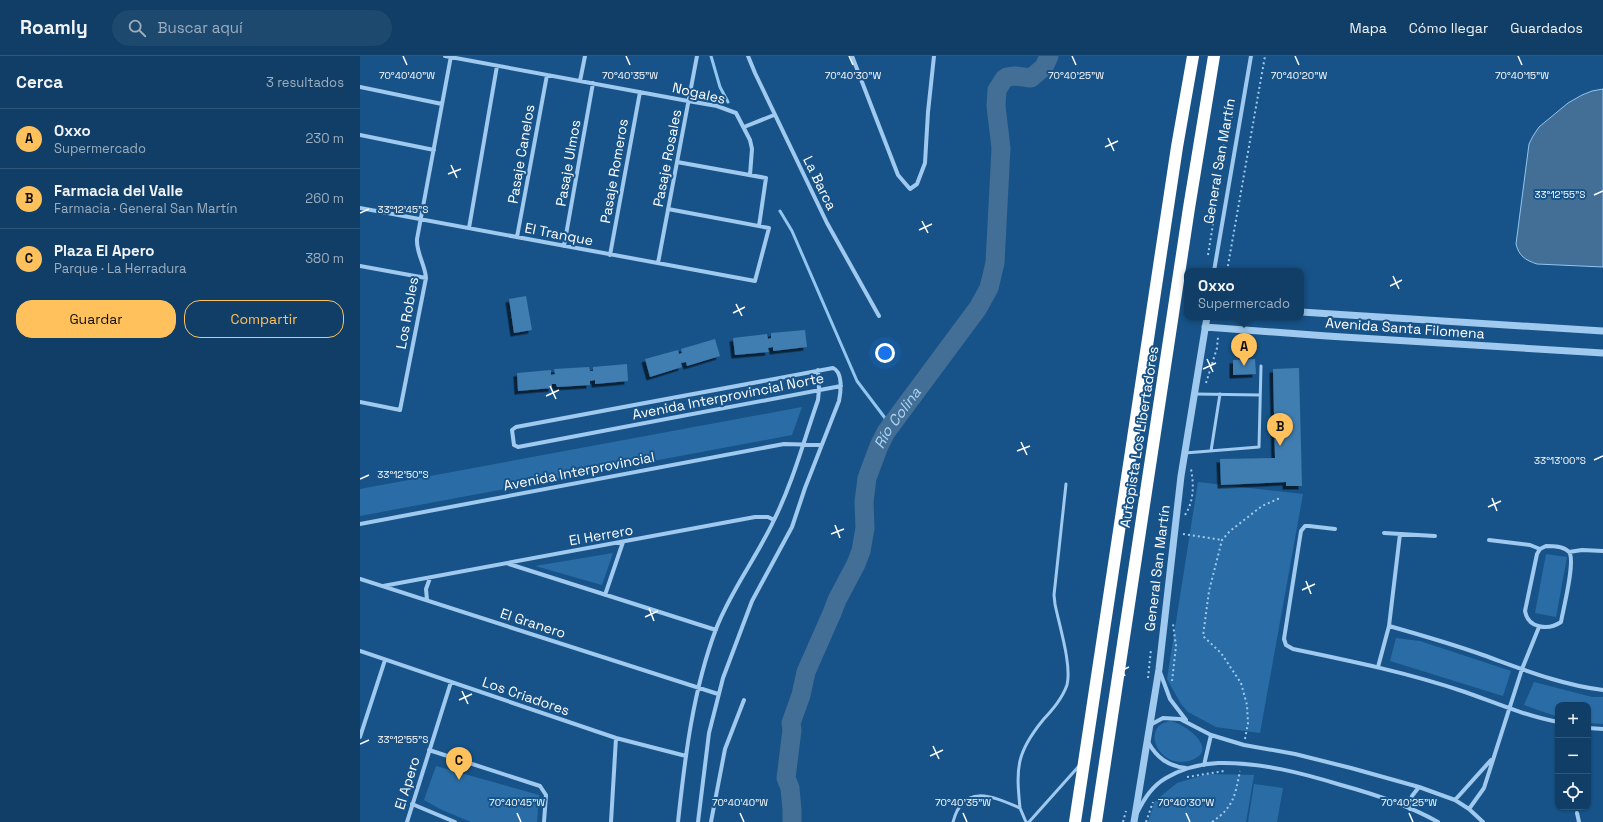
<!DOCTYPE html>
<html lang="es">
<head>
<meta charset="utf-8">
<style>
	:root { --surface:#113e66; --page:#1e496f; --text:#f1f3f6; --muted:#9caebf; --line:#30577a; --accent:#ffc15b }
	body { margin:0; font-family:"Space Grotesk",sans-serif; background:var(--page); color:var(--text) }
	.controls { position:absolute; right:12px; bottom:12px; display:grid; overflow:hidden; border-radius:8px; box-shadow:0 1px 3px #0004 }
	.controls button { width:36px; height:36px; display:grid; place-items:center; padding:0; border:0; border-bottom:1px solid var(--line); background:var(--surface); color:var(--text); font:20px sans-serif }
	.you { position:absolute; left:525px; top:297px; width:14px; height:14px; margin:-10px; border:3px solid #fff; border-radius:50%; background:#1a73e8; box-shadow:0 0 0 6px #1a73e833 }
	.badge { display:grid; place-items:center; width:26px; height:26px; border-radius:50%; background:var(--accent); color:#111; font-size:13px; font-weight:700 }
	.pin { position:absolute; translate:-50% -33px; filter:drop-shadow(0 1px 2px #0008) }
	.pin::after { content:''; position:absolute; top:21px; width:14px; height:12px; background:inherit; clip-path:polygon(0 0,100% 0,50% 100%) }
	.popup { position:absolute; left:824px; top:212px; width:120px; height:52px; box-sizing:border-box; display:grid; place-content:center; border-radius:8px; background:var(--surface); filter:drop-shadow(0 1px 3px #0005); font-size:13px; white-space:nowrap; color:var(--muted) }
	.popup b { font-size:15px; color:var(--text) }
	.popup::after { content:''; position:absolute; left:50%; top:100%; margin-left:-8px; border:8px solid transparent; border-top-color:var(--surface) }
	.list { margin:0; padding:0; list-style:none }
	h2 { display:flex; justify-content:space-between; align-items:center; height:52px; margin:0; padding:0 16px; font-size:17px }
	h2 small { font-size:13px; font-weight:400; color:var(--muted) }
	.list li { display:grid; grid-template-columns:26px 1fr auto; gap:12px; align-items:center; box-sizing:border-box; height:60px; padding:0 16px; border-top:1px solid var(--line) }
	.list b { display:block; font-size:15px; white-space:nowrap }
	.list p { margin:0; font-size:13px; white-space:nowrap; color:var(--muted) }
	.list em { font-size:13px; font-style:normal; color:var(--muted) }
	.actions { display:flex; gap:8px; padding:12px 16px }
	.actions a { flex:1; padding:9px 0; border:1px solid var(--accent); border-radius:16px; text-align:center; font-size:14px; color:var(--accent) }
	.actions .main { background:var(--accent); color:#111 }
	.icon { flex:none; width:22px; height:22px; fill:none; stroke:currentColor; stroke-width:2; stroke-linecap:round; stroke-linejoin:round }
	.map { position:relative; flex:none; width:1243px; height:766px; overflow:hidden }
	header { display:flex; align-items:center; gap:24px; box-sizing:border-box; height:56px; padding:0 20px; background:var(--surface); border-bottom:1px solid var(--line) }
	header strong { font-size:19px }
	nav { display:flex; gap:22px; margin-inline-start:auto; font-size:14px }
	.search { width:280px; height:36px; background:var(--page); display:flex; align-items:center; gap:10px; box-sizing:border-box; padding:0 14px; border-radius:22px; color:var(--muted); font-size:15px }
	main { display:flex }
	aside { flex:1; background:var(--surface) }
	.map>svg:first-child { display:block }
	.green { fill:#2a6da6 }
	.water { fill:#436e95; stroke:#91c6f0 }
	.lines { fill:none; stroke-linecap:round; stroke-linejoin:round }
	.stream { stroke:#91c6f0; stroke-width:3 }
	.river { stroke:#436e95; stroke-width:19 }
	.building { fill:#407db1; filter:url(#shadow) }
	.path { stroke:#9fc9ee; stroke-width:2; stroke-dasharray:2 3; stroke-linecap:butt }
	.service { stroke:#9fc9ee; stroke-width:3 }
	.minor { stroke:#9fc9ee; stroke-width:4 }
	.tertiary { stroke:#9fc9ee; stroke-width:7 }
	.motorway { stroke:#fff; stroke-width:12 }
	.ticks { fill:none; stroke:#fff; stroke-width:1.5 }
	.labels { text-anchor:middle; stroke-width:4; stroke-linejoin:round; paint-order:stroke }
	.street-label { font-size:14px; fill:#fff; stroke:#175388 }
	.water-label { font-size:15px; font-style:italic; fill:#aad3f5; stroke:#175388 }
	.ticks-label { font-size:10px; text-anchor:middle; fill:#fff; stroke:#175388; stroke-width:4; stroke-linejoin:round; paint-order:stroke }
</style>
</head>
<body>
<header>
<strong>Roamly</strong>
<div class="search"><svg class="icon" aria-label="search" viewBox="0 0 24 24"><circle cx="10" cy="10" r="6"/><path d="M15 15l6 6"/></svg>Buscar aquí</div>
<nav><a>Mapa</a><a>Cómo llegar</a><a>Guardados</a></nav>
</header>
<main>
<aside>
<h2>Cerca<small>3 resultados</small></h2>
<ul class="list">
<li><span class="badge">A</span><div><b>Oxxo</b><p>Supermercado</p></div><em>230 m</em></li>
<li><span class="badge">B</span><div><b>Farmacia del Valle</b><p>Farmacia · General San Martín</p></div><em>260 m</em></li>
<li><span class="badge">C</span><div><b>Plaza El Apero</b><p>Parque · La Herradura</p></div><em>380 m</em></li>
</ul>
<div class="actions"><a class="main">Guardar</a><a>Compartir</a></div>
</aside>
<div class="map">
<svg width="1243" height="766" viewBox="0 0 1243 766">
	<defs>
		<filter id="shadow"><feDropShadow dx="-3.5" dy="3.5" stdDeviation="0" flood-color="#0009"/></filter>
	</defs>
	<rect width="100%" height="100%" fill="#175388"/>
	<path class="green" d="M 442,351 L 432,379 L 0,460 L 0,433 Z
		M 838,426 L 943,438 L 900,677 L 856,671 L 828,656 L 821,648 L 807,623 Z
		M 253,497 L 242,529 L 175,510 Z
		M 1186,498 L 1207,501 L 1196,561 L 1175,557 Z
		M 1036,582 L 1060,585 L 1151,615 L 1143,640 L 1030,605 Z
		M 1174,626 L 1232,641 L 1243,641 L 1243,668 L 1228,667 L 1228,649 L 1198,649 L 1198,661 L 1164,649 Z
		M 810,665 C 824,667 860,693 832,704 C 799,716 779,670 810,665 Z
		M 76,710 L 179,739 L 177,766 L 111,766 L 80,753 L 64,744 Z
		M 847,718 L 894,719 L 886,766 L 788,766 L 795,745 L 817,727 Z
		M 894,728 L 923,732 L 917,766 L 888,766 Z"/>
	<path class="water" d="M 1243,33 L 1243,211 L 1177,208 C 1165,204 1159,200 1156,188 L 1169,88 L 1173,80 L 1179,71 L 1208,47 L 1222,39 L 1232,35 Z"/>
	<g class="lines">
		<path class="stream" d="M 351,0 L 360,31 L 368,46
			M 420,155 L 432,175 L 497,325 L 525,362 L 526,376"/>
		<path class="river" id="s1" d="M 432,766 L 432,754 L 430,732 L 426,722 L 432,674 L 431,667 L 441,639 L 446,616 L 472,557 L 477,544 L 496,508 L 501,495 L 505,472 L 504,446 L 507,422 L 519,390 L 526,376 L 618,252 L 629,232 L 635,207 L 641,92 L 636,50 L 637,34 L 644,23 L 647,21 L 655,20 L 671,22 L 684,11 L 689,0"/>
	</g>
	<path class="building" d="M 166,240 L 172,274 L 154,277 L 149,243 Z
		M 445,274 L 447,291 L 413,295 L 413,291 L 408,292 L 409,296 L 375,299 L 373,282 L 407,278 L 408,283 L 411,282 L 411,277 Z
		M 355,283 L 360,300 L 327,310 L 326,306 L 321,307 L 322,311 L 290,321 L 285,303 L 318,294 L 319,298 L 322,297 L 321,293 Z
		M 895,303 L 896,318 L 873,319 L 873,304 Z
		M 267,308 L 268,325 L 235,328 L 235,324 L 230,325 L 230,329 L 197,331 L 196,328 L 192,328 L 192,332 L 158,335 L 157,317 L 191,314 L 191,319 L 195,318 L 194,313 L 229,311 L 230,315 L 233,315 L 233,311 Z
		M 939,312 L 942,430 L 926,430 L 926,426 L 861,429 L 860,403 L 915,402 L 913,313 Z"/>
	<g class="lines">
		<path class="path" d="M 848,199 L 859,131 L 860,102 L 873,57
			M 867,215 L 905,0
			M 846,327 L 857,292 L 858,281
			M 825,459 C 834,445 834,429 831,413
			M 823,478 L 862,484
			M 788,622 L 791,593
			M 812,625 L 816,590 L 813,568
			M 885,683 L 888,667 L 887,649 L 881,627 L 861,597 L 843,580 L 849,535 L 862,484 L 870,475 L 902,450 L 920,442
			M 827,721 L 864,715
			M 763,766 L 766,755
			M 786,766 L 793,746
			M 852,766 C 874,751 875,739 880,715"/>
		<path class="service" d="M 835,338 L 900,339
			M 851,395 L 860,338
			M 825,397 L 899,391 L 901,310
			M 660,752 C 656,712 656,697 683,664 C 692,654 702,643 707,629 C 712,609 699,569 695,548 L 694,539 L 706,428
			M 593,766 C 603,727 632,740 660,752 L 666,766
			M 669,766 L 719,710"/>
		<path class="minor" d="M 85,0 L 328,45 L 357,50 L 376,57 L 390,84 L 392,93 L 390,119
			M 388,0 L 395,17 L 467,167 L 519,260
			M 492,0 L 538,119 L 550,133 L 557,128 L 565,107 L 568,56 L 574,0
			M 220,25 L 225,0
			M 0,31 L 82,48
			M 384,71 L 414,59
			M 0,79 L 74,94
			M 317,106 L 406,122 L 399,170
			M 0,152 L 395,225 L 409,172 L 308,153
			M 109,172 L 137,10
			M 157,181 L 187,19
			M 204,190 L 233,27
			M 250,199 L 280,36
			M 298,207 L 337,0
			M 0,210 L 66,222
			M 854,215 L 891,0
			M 0,346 L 40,354 L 66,222 C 65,208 56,197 57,183 L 91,0
			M 0,468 L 424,388 L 462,389
			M 975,473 L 949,470 L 945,470 L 941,475 L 924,583 L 926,589 L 933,593 C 991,605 1049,617 1105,636 C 1136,647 1166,660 1198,666
			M 1024,477 L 1075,480
			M 1129,484 L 1170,489 L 1180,493
			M 1186,490 C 1193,490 1204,490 1209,496 C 1216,504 1203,554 1201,566 C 1188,575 1168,572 1165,555 L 1177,498 L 1180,493 Z
			M 1209,496 L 1222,494 L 1243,495
			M 149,508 L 356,574
			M 0,523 L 358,638
			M 23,530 L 395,461 L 408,461 L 414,464
			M 245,539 L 263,486
			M 67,544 L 66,533 L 70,522
			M 1029,570 C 1061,579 1092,588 1123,599 C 1162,613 1201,629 1243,634
			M 0,595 L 256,682 L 326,700
			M 1018,611 L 1029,570 L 1040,478
			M 800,616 L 810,643 L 826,664
			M 790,669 L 803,662 L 820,663 L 851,679 L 884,689 L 935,698 L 991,712 L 1059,731 L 1095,744 L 1109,753 L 1123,766
			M 1228,672 L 1243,673
			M 0,681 L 25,604
			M 788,686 C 797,702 808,710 826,712
			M 69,694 L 180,730 L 186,739 L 184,766
			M 844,709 L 851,679
			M 1095,744 L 1131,704
			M 52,748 L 95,766
			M 1050,753 L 1052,740 L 1059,731
			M 1109,753 L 1124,732 L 1162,613 L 1179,571
			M 777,757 C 784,743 792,730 806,722 C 821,713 841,708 858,707 C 900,706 942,717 981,729 C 1014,738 1048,749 1078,766
			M 1217,757 L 1219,766
			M 47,766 L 91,626
			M 251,766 L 256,682
			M 318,766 C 325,701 333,634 356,573 C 371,534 397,501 414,464 C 433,426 444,384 458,344 L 459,334 L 458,314
			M 338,766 L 349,677 L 363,622 L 392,545 L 432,471 L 445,432 L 479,345 C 481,335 483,316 473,312 L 156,371 L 152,374 L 154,389 L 158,391 L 481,330
			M 351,766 L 365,693 L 384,644"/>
		<path class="tertiary" d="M 941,256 L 1243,275
			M 845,271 L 967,280 L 1243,297
			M 774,766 L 799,613 L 821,420 L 847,261"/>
		<path class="motorway" d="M 715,766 L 817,91 L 833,0
			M 736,766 L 829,152 L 854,0"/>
	</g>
	<path class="ticks" d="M 43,0 L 47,9M 266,0 L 270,9M 489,0 L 493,9M 712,0 L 716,9M 935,0 L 939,9M 1158,0 L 1162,9M 748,82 L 754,95M 745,91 L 758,85M 91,109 L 97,122M 88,118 L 101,113M 1234,139 L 1243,135M 0,157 L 9,153M 562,165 L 568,177M 559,174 L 572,168M 1033,220 L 1039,233M 1030,230 L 1042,224M 376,248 L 382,260M 373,257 L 385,251M 847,303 L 853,316M 843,313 L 856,307M 190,330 L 196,343M 186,340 L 199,334M 661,386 L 667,399M 657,395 L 670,390M 1234,404 L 1243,400M 0,423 L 9,419M 1132,442 L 1137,455M 1128,451 L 1141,445M 475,469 L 480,482M 471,478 L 484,473M 946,525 L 951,538M 942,534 L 955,528M 289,552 L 294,565M 285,561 L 298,555M 759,608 L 765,620M 756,617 L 769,611M 102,635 L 108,648M 99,644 L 112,638M 0,688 L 9,684M 573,690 L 579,703M 570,700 L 583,694M 157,757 L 161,766M 380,757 L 384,766M 603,757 L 607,766M 826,757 L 830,766M 1049,757 L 1053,766"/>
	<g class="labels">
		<g class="street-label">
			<text transform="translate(339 37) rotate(13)" y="5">Nogales</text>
			<text transform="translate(161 98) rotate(-80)" y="5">Pasaje Canelos</text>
			<text transform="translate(307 102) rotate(-79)" y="5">Pasaje Rosales</text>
			<text transform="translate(859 105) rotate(-80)" y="5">General San Martín</text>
			<text transform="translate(208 107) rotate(-80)" y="5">Pasaje Ulmos</text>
			<text transform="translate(254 115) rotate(-80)" y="5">Pasaje Romeros</text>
			<text transform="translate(460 127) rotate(64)" y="5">La Barca</text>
			<text transform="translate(199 178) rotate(11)" y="5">El Tranque</text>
			<text transform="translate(47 257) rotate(-80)" y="5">Los Robles</text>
			<text transform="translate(1045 272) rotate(4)" y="5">Avenida Santa Filomena</text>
			<text transform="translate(368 340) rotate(-11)" y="5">Avenida Interprovincial Norte</text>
			<text transform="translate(779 381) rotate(-81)" y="5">Autopista Los Libertadores</text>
			<text transform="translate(219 415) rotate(-11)" y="5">Avenida Interprovincial</text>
			<text transform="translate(241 479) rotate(-10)" y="5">El Herrero</text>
			<text transform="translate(797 512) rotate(-83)" y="5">General San Martín</text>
			<text transform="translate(173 567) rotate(18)" y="5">El Granero</text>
			<text transform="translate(166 640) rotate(19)" y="5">Los Criadores</text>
			<text transform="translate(47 727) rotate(-73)" y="5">El Apero</text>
		</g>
		<g class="water-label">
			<text dy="5" stroke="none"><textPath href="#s1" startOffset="428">Río Colina</textPath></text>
		</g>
	</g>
	<g class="ticks-label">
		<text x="1162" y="23">70°40'15"W</text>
		<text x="47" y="23">70°40'40"W</text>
		<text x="270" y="23">70°40'35"W</text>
		<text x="493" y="23">70°40'30"W</text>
		<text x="716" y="23">70°40'25"W</text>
		<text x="939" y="23">70°40'20"W</text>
		<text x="1200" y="142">33°12'55"S</text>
		<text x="43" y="157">33°12'45"S</text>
		<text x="1200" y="408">33°13'00"S</text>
		<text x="43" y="422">33°12'50"S</text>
		<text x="43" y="687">33°12'55"S</text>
		<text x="157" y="750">70°40'45"W</text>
		<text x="380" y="750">70°40'40"W</text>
		<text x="603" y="750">70°40'35"W</text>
		<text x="826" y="750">70°40'30"W</text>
		<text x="1049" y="750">70°40'25"W</text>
	</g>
</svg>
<div class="controls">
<button>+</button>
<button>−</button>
<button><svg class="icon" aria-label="locate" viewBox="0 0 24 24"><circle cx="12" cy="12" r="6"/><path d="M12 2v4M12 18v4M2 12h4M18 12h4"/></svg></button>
</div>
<div class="you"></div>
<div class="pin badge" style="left:884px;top:310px">A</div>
<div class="popup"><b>Oxxo</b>Supermercado</div>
<div class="pin badge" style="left:920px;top:390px">B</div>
<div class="pin badge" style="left:99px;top:724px">C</div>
</div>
</main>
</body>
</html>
